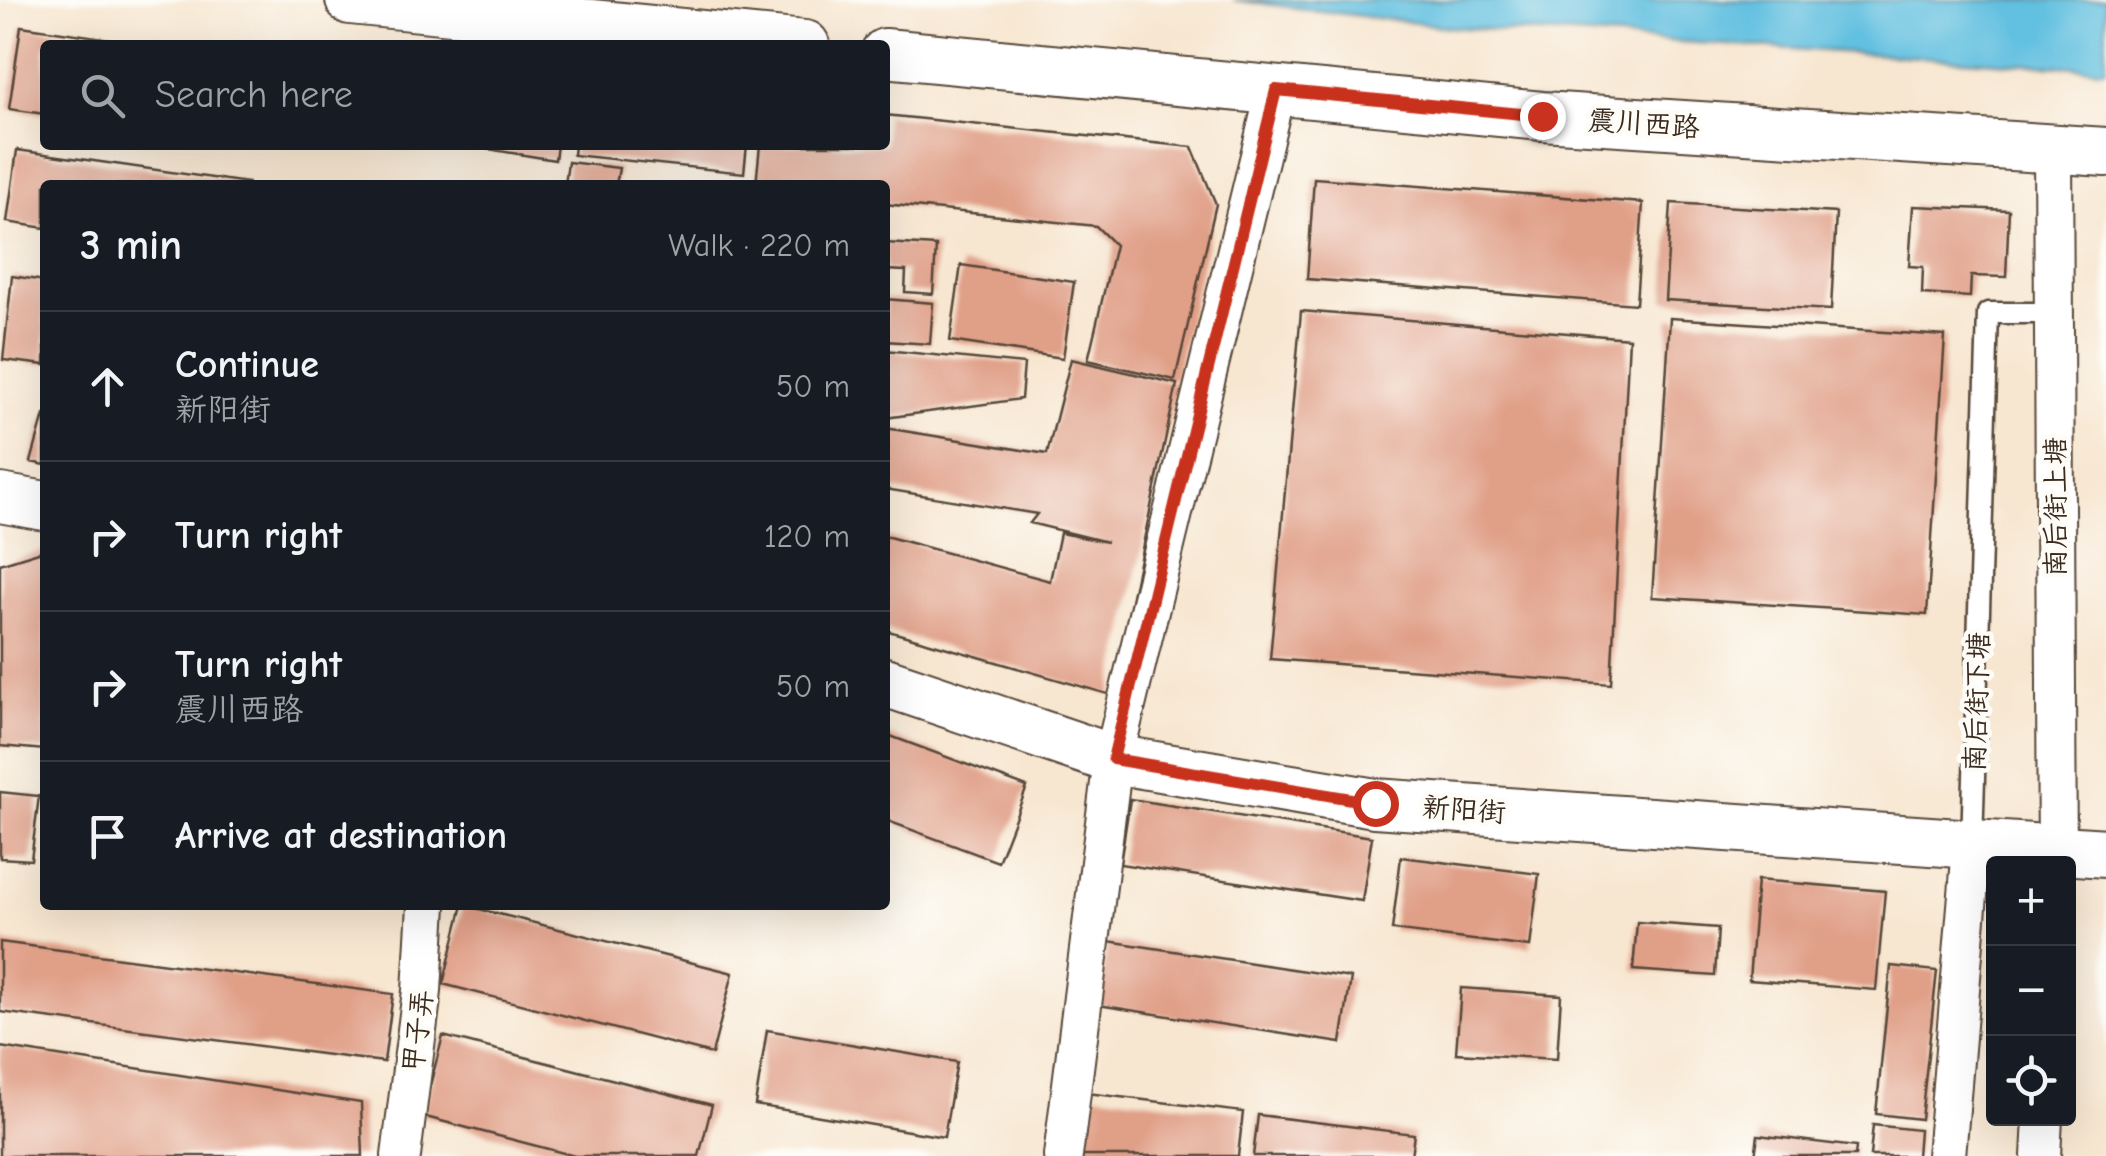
<!DOCTYPE html>
<html lang="en">
<head>
<meta charset="utf-8">
<style>
	:root { --surface:#171b24; --page:#242831; --text:#f1f3f6; --muted:#9ea1a6; --line:#363941 }
	body { margin:0; font-family:"Comic Neue","LXGW WenKai TC",sans-serif; background:var(--page); color:var(--text) }
	.controls { position:absolute; right:30px; bottom:30px; display:grid; overflow:hidden; border-radius:10px; box-shadow:0 10px 40px #0002 }
	.controls button { width:90px; height:90px; display:grid; place-items:center; padding:0; border:0; border-bottom:2px solid var(--line); background:var(--surface); color:var(--text); font:50px sans-serif }
	.stop { position:absolute; width:30px; height:30px; margin:-22px; border:8px solid #c8321e; border-radius:50%; background:#fff }
	.stop.end { background:#c8321e; border-color:#fff; box-shadow:0 2px 10px #0008 }
	.list { margin:0; padding:0; list-style:none }
	h2 { display:flex; justify-content:space-between; align-items:center; height:130px; margin:0; padding:0 40px; font-size:42px }
	h2 small { font-size:32px; font-weight:400; color:var(--muted) }
	.list li { display:grid; grid-template-columns:65px 1fr auto; gap:30px; align-items:center; box-sizing:border-box; height:150px; padding:0 40px; border-top:2px solid var(--line) }
	.list b { display:block; font-size:38px; white-space:nowrap }
	.list p { margin:0; font-size:32px; white-space:nowrap; color:var(--muted) }
	.list em { font-size:32px; font-style:normal; color:var(--muted) }
	.icon { flex:none; width:55px; height:55px; fill:none; stroke:currentColor; stroke-width:2; stroke-linecap:round; stroke-linejoin:round }
	.map { position:relative; flex:none; width:2106px; height:1156px; overflow:hidden }
	.search { position:absolute; background:var(--surface); box-shadow:0 10px 40px #0002; left:40px; top:40px; width:850px; height:110px; display:flex; align-items:center; gap:25px; box-sizing:border-box; padding:0 35px; border-radius:10px; color:var(--muted); font-size:38px }
	.panel { position:absolute; background:var(--surface); box-shadow:0 10px 40px #0002; left:40px; top:180px; width:850px; height:730px; border-radius:10px }
	.map>svg:first-child { display:block }
	.water { fill:#62c0e0; stroke:#4e757f; stroke-width:2.5 }
	.building { fill:#e09f87 }
	.lines { fill:none; stroke-linecap:round; stroke-linejoin:round }
	.service-casing { stroke:#574639; stroke-width:25 }
	.minor-casing { stroke:#574639; stroke-width:42 }
	.tertiary-casing { stroke:#574639; stroke-width:52 }
	.service { stroke:#fff; stroke-width:20 }
	.minor { stroke:#fff; stroke-width:38 }
	.tertiary { stroke:#fff; stroke-width:48 }
	.route { stroke:#c8321e; stroke-width:12 }
	.labels { text-anchor:middle; stroke-width:9; stroke-linejoin:round; paint-order:stroke }
	.street-label { font-size:28px; fill:#3b2a1e; stroke:#fdfcf7 }
</style>
</head>
<body>
<div class="map">
<svg width="2106" height="1156" viewBox="0 0 2106 1156">
	<rect width="100%" height="100%" fill="#fdfcf7"/>
	<filter id="ink" filterUnits="userSpaceOnUse"><feTurbulence type="fractalNoise" baseFrequency=".01" numOctaves="2"/><feDisplacementMap in="SourceGraphic" scale="20" xChannelSelector="R" yChannelSelector="G"/><feConvolveMatrix kernelMatrix="1 2 1 2 8 2 1 2 1" color-interpolation-filters="sRGB"/></filter>
	<filter id="wash" filterUnits="userSpaceOnUse"><feTurbulence type="fractalNoise" baseFrequency=".0048" numOctaves="4" result="noise"/><feDisplacementMap in="SourceGraphic" scale="40" xChannelSelector="R" yChannelSelector="G"/><feGaussianBlur stdDeviation="2.25" result="paint"/><feColorMatrix in="noise" values="0 0 0 0 0 0 0 0 0 0 0 0 0 0 0 0 0 1.4 0 .05"/><feComposite in="paint" operator="in"/></filter>
	<g filter="url(#wash)">
		<rect width="100%" height="100%" fill="#f7e6d0"/>
		<path class="water" d="M 1233,0 L 2106,0 L 2106,69 L 1449,27 Z"/>
		<g id="blocks">
			<path class="building" d="M 21,26 L 138,43 L 138,45 L 45,45 L 45,114 L 9,109 Z
				M 885,115 L 1192,147 L 1216,204 L 1175,380 L 1088,360 L 1115,245 L 1096,226 L 885,204 L 885,185 L 756,185 L 760,145 L 885,145 Z
				M 464,145 L 557,145 L 555,160 Z
				M 574,145 L 747,145 L 744,173 L 573,155 Z
				M 17,150 L 248,183 L 248,185 L 45,185 L 45,228 L 7,222 Z
				M 568,162 L 619,168 L 616,185 L 565,185 Z
				M 1314,178 L 1643,203 L 1636,304 L 1307,279 Z
				M 1671,203 L 1836,213 L 1831,310 L 1665,300 Z
				M 1913,206 L 2009,210 L 2006,277 L 1971,276 L 1970,297 L 1922,294 L 1923,267 L 1909,266 Z
				M 885,243 L 936,246 L 933,294 L 905,292 L 906,271 L 885,270 Z
				M 961,265 L 1074,282 L 1063,358 L 950,341 Z
				M 12,276 L 45,281 L 45,365 L 3,360 Z
				M 885,299 L 933,303 L 930,344 L 885,341 Z
				M 1301,311 L 1629,338 L 1611,684 L 1270,659 Z
				M 1670,318 L 1945,336 L 1927,615 L 1652,597 Z
				M 885,350 L 1024,364 L 1021,399 L 885,418 Z
				M 1071,359 L 1177,384 L 1111,695 L 885,630 L 885,536 L 1050,581 L 1060,533 L 1107,542 L 1030,523 L 1037,514 L 885,489 L 885,428 L 1047,454 Z
				M 44,415 L 45,415 L 45,465 L 31,462 Z
				M 45,550 L 45,750 L 0,746 L 0,564 Z
				M 885,734 L 1027,787 L 998,862 L 885,820 Z
				M 0,792 L 39,796 L 31,860 L 0,858 Z
				M 1130,799 L 1372,837 L 1362,901 L 1120,864 Z
				M 1401,857 L 1539,874 L 1530,947 L 1392,930 Z
				M 1757,880 L 1885,891 L 1876,990 L 1749,980 Z
				M 463,905 L 733,973 L 712,1054 L 443,984 Z
				M 1637,922 L 1718,928 L 1715,976 L 1633,970 Z
				M 1108,941 L 1351,978 L 1341,1043 L 1098,1005 Z
				M 0,942 L 393,994 L 384,1062 L 0,1012 Z
				M 1891,966 L 1937,971 L 1921,1119 L 1876,1114 Z
				M 1461,988 L 1561,995 L 1557,1059 L 1456,1053 Z
				M 767,1030 L 957,1062 L 944,1137 L 755,1105 Z
				M 443,1036 L 712,1105 L 699,1156 L 575,1156 L 422,1116 Z
				M 0,1047 L 361,1103 L 363,1156 L 0,1156 Z
				M 1087,1093 L 1243,1112 L 1238,1156 L 1079,1156 Z
				M 1258,1115 L 1414,1134 L 1411,1156 L 1253,1156 Z
				M 1873,1125 L 1919,1130 L 1917,1156 L 1870,1156 Z
				M 1758,1135 L 1856,1147 L 1855,1156 L 1755,1156 Z"/>
		</g>
	</g>
	<g filter="url(#ink)">
		<use href="#blocks" fill-opacity="0" stroke="#574639" stroke-width="2.5"/>
		<g class="lines">
			<g class="service-casing">
				<path id="service" d="M 1972,844 L 1988,313 L 2054,313"/>
			</g>
			<g class="minor-casing">
				<path id="minor" d="M 2053,150 L 2057,864
					M 401,1156 L 422,991 L 427,905
					M 1063,1156 L 1113,759 L 1276,90
					M 1946,1156 L 1972,847
					M 2041,1156 L 2043,1118"/>
			</g>
			<g class="tertiary-casing">
				<path id="tertiary" d="M 350,0 L 805,45
					M 885,53 L 1542,116 L 2106,152
					M 0,498 L 45,506
					M 885,682 L 1113,759 L 1375,803 L 2106,853"/>
			</g>
			<use href="#service" class="service"/>
			<use href="#minor" class="minor"/>
			<use href="#tertiary" class="tertiary"/>
		</g>
	</g>
	<g class="lines" filter="url(#ink)">
		<path class="route" d="M 1375,803 L 1113,759 L 1276,90 L 1542,116"/>
	</g>
	<g class="labels">
		<g class="street-label">
			<text transform="translate(1644 123) rotate(4)" y="10">震川西路</text>
			<text transform="translate(2055 507) rotate(-90)" y="10">南后街上塘</text>
			<text transform="translate(1976 702) rotate(-88)" y="10">南后街下塘</text>
			<text transform="translate(1464 809) rotate(4)" y="10">新阳街</text>
			<text transform="translate(417 1031) rotate(-83)" y="10">甲子弄</text>
		</g>
	</g>
</svg>
<div class="controls">
<button>+</button>
<button>−</button>
<button><svg class="icon" aria-label="locate" viewBox="0 0 24 24"><circle cx="12" cy="12" r="6"/><path d="M12 2v4M12 18v4M2 12h4M18 12h4"/></svg></button>
</div>
<div class="stop" style="left:1375px;top:803px"></div>
<div class="stop end" style="left:1542px;top:116px"></div>
<div class="search"><svg class="icon" aria-label="search" viewBox="0 0 24 24"><circle cx="10" cy="10" r="6"/><path d="M15 15l6 6"/></svg>Search here</div>
<section class="panel">
<h2>3 min<small>Walk · 220 m</small></h2>
<ul class="list">
<li><svg class="icon" aria-label="ahead" viewBox="0 0 24 24"><path d="M12 20V5M6 11l6-6 6 6"/></svg><div><b>Continue</b><p>新阳街</p></div><em>50 m</em></li>
<li><svg class="icon" aria-label="right" viewBox="0 0 24 24"><path d="M7 20v-9h11M14 6l5 5-5 5"/></svg><div><b>Turn right</b></div><em>120 m</em></li>
<li><svg class="icon" aria-label="right" viewBox="0 0 24 24"><path d="M7 20v-9h11M14 6l5 5-5 5"/></svg><div><b>Turn right</b><p>震川西路</p></div><em>50 m</em></li>
<li><svg class="icon" aria-label="arrive" viewBox="0 0 24 24"><path d="M6 21V4h12l-3 4 3 4H6"/></svg><div><b>Arrive at destination</b></div></li>
</ul>
</section>
</div>
</body>
</html>
